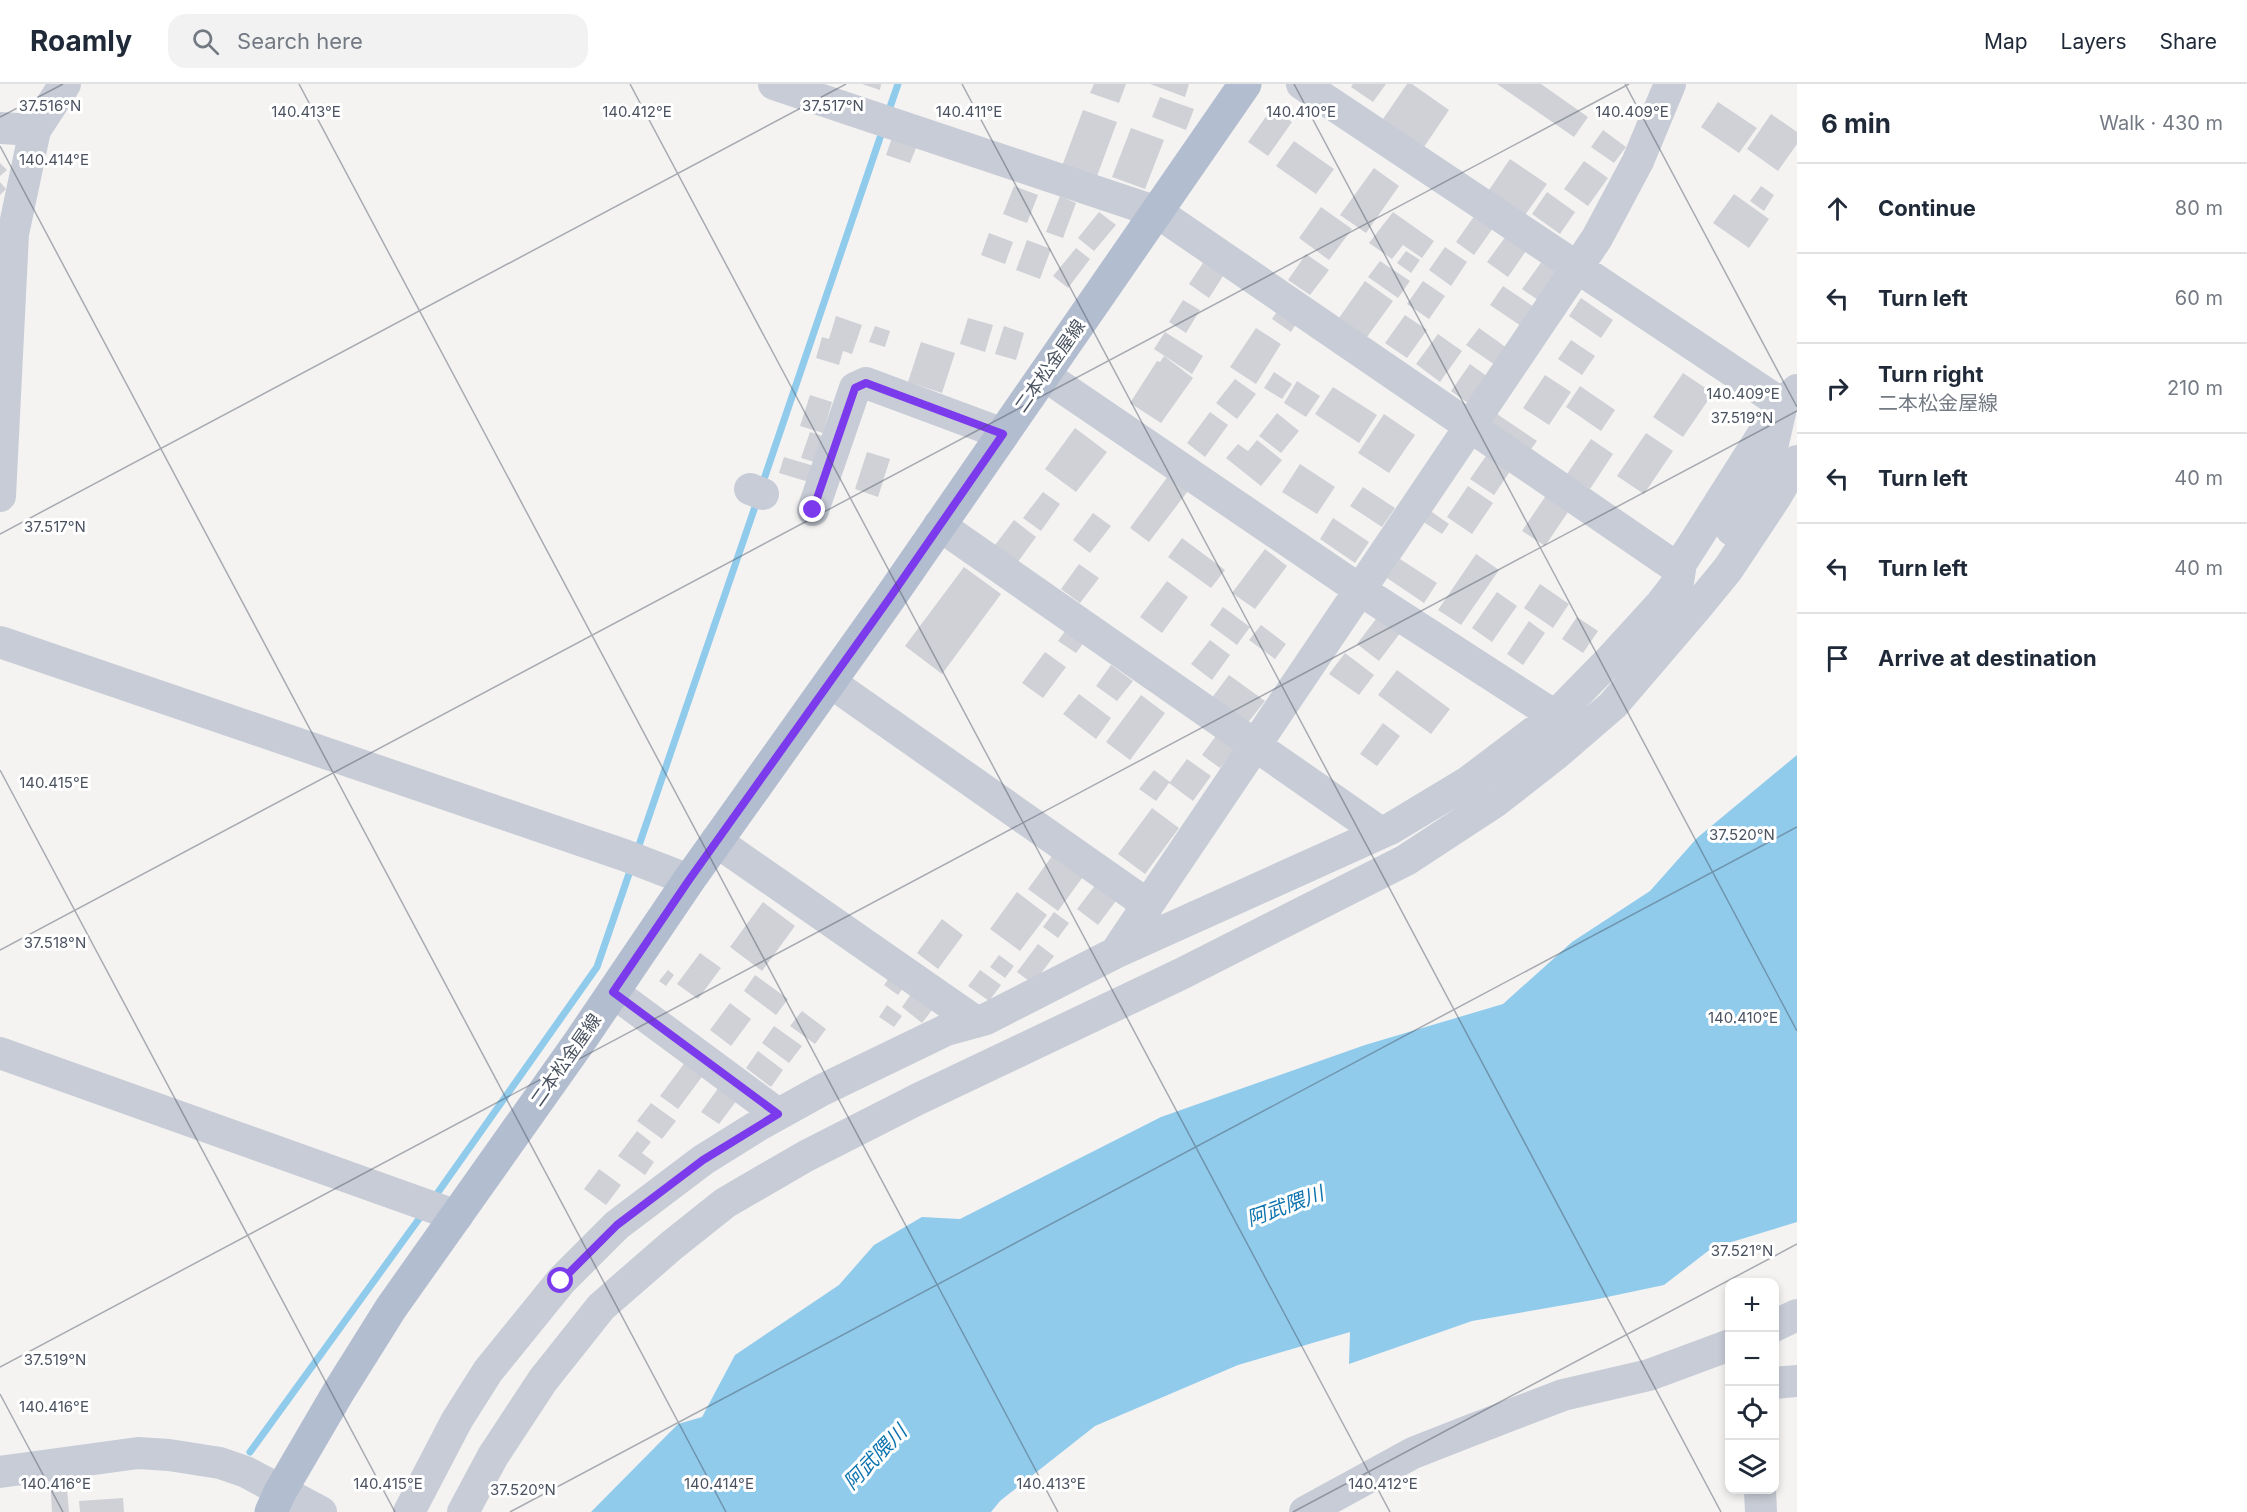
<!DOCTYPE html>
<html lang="en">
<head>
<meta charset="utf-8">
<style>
	:root { --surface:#fff; --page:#f2f2f3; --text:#1f2937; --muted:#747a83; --line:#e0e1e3 }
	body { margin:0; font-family:Inter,"Noto Sans JP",sans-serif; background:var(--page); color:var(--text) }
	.controls { position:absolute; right:18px; bottom:18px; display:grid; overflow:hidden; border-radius:12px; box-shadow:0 3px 9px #0003 }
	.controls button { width:54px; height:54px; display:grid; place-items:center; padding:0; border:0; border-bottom:2px solid var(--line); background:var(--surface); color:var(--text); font:30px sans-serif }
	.stop { position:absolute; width:18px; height:18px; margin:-14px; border:4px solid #7c3aed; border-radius:50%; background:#fff }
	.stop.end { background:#7c3aed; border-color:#fff; box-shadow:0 2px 6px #0008 }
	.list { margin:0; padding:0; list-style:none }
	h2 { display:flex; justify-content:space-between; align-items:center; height:78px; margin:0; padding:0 24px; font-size:26px }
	h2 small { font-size:20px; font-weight:400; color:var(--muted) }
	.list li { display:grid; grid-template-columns:39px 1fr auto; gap:18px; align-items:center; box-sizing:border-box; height:90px; padding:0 24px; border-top:2px solid var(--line) }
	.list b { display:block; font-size:22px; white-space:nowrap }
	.list p { margin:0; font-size:20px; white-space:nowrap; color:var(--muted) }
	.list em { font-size:20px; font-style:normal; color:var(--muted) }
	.icon { flex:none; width:33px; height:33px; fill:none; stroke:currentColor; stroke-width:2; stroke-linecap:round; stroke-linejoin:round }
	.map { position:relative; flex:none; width:1797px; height:1428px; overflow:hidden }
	header { display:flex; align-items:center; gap:36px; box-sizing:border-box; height:84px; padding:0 30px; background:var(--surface); border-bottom:2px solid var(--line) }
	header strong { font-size:28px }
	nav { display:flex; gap:33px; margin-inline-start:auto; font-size:21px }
	.search { width:420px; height:54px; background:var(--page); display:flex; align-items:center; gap:15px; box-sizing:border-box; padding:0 21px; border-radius:18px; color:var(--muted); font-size:22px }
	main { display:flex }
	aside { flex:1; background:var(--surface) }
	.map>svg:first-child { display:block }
	.water { fill:#91cbec }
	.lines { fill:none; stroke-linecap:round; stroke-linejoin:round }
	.stream { stroke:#91cbec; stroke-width:7 }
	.building { fill:#cfd1d6 }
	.minor { stroke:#c7ccd6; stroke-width:32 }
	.major { stroke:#b3bdd0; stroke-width:33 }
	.route { stroke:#7c3aed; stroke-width:8 }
	.ticks { fill:none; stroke:#4a5260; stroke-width:1.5; stroke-opacity:0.45 }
	.labels { text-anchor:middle; stroke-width:6; stroke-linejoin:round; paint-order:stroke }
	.street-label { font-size:18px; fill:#4a5260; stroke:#fff }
	.water-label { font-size:20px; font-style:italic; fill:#0e74af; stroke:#fff }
	.ticks-label { font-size:15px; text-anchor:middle; fill:#4a5260; stroke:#fff; stroke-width:6; stroke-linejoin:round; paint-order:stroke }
</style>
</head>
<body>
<header>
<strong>Roamly</strong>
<div class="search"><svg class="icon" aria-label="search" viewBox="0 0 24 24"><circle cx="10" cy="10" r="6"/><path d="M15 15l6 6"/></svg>Search here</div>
<nav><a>Map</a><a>Layers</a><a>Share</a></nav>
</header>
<main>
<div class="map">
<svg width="1797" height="1428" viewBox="0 0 1797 1428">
	<rect width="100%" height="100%" fill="#f4f3f2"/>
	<path class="water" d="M 1797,671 L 1797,1138 L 1712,1164 L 1664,1201 L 1593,1216 L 1472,1237 L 1349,1280 L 1350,1248 L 1238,1281 L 1095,1342 L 1000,1417 L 991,1428 L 591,1428 L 678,1340 L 702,1333 L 735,1271 L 839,1201 L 874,1161 L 922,1133 L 960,1135 L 1161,1033 L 1365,961 L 1503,920 L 1572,858 L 1650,807 L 1697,754 Z"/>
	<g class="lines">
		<path class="stream" d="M 888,29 L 898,0
			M 762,401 L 883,45
			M 637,767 L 757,417
			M 434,1114 L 597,883 L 631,784
			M 250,1368 L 424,1128"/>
	</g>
	<path class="building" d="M 862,0 L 881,0 L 880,6 Z
		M 1094,0 L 1126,0 L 1119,19 L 1090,9 Z
		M 1150,0 L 1189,0 L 1185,13 Z
		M 1353,0 L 1386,0 L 1373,18 L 1351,3 Z
		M 1407,0 L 1412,0 L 1449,26 L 1424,63 L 1383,35 Z
		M 1497,0 L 1541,0 L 1588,33 L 1574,53 Z
		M 1160,13 L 1194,25 L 1186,46 L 1152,33 Z
		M 1718,18 L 1757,44 L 1739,69 L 1701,43 Z
		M 1272,24 L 1292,38 L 1268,72 L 1248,58 Z
		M 1083,26 L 1117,38 L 1096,95 L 1062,82 Z
		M 1771,30 L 1797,48 L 1797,60 L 1778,87 L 1747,65 Z
		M 1131,44 L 1164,56 L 1145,105 L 1112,93 Z
		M 1603,46 L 1626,63 L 1614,79 L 1591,63 Z
		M 893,51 L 918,59 L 910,79 L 886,71 Z
		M 1294,57 L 1334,85 L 1316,110 L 1276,82 Z
		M 1510,75 L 1547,100 L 1523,134 L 1487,109 Z
		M 1584,77 L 1608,94 L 1588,122 L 1564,105 Z
		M 0,79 L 7,86 L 0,92 Z
		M 1374,84 L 1399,102 L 1366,149 L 1340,131 Z
		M 0,98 L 6,105 L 0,111 Z
		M 1014,102 L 1038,111 L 1027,139 L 1003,130 Z
		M 1761,102 L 1774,111 L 1764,127 L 1750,117 Z
		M 1547,108 L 1575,128 L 1560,150 L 1532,130 Z
		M 1734,110 L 1769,135 L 1749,164 L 1713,139 Z
		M 1060,112 L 1076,119 L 1063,154 L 1046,148 Z
		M 1321,123 L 1352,145 L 1329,176 L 1299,154 Z
		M 1099,128 L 1116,141 L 1094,167 L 1078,154 Z
		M 1393,128 L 1434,157 L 1422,174 L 1403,161 L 1392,175 L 1369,159 Z
		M 1475,131 L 1493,144 L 1474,171 L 1456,158 Z
		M 989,149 L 1013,158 L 1005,180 L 981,171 Z
		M 1506,152 L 1526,167 L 1508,193 L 1487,178 Z
		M 1027,156 L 1051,165 L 1040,195 L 1016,186 Z
		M 1445,163 L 1467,178 L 1451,202 L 1429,186 Z
		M 1076,164 L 1090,175 L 1068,204 L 1053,192 Z
		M 1406,167 L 1420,176 L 1411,189 L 1397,179 Z
		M 1306,170 L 1329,186 L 1310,211 L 1288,196 Z
		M 1545,173 L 1560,184 L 1538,216 L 1522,205 Z
		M 1205,176 L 1225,189 L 1209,214 L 1189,200 Z
		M 1380,177 L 1410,197 L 1398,214 L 1368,193 Z
		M 1365,197 L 1393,217 L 1367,253 L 1339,234 Z
		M 1423,197 L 1445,212 L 1429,235 L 1407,220 Z
		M 1503,202 L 1534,223 L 1521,242 L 1490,221 Z
		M 1581,214 L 1613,236 L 1601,254 L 1569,232 Z
		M 1183,216 L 1200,226 L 1186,249 L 1169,238 Z
		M 1280,223 L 1299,235 L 1291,248 L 1272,235 Z
		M 1405,231 L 1427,246 L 1407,274 L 1385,259 Z
		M 836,232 L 862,241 L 852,270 L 843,267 L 839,281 L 816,274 L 822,253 L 829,255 Z
		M 968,234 L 993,241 L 985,268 L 960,260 Z
		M 875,242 L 890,247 L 885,263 L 869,258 Z
		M 1004,242 L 1024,249 L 1016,276 L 995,270 Z
		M 1256,244 L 1281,260 L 1256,300 L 1230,283 Z
		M 1479,244 L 1507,264 L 1495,281 L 1466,261 Z
		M 1165,248 L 1203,272 L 1192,290 L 1154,265 Z
		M 1438,250 L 1462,267 L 1440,298 L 1416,280 Z
		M 1571,256 L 1595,272 L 1582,291 L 1558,275 Z
		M 921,258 L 955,269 L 942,309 L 908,298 Z
		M 1164,272 L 1193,294 L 1161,339 L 1130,319 L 1157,277 L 1160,278 Z
		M 1470,280 L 1488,293 L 1469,320 L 1451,307 Z
		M 1274,288 L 1292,300 L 1282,315 L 1264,304 Z
		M 1683,289 L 1713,309 L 1683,353 L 1653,333 Z
		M 1545,291 L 1571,308 L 1549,341 L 1523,324 Z
		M 1235,295 L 1256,310 L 1237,335 L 1216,319 Z
		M 1297,297 L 1320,312 L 1306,333 L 1284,319 Z
		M 1580,302 L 1615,326 L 1601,347 L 1566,323 Z
		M 1333,303 L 1377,331 L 1359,359 L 1315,330 Z
		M 810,311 L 832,318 L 823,349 L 800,342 Z
		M 1210,328 L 1228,341 L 1205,373 L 1187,359 Z
		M 1277,329 L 1299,347 L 1281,369 L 1259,352 Z
		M 1384,330 L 1415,351 L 1389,389 L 1358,369 Z
		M 1497,330 L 1537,357 L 1529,368 L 1489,342 Z
		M 1075,344 L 1107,368 L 1076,408 L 1045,385 Z
		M 810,348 L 829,354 L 821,380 L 801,374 Z
		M 1646,349 L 1673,367 L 1644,410 L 1617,392 Z
		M 1591,355 L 1613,370 L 1590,405 L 1567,390 Z
		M 1257,356 L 1282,376 L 1261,402 L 1226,374 L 1238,360 L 1248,367 Z
		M 1493,362 L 1517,377 L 1494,411 L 1470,395 Z
		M 867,368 L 890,375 L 878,413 L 855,405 Z
		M 784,373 L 814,382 L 809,398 L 779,389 Z
		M 1300,380 L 1335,403 L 1317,430 L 1282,408 Z
		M 1171,388 L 1191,403 L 1149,458 L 1130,444 Z
		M 1468,402 L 1493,419 L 1472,450 L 1447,433 Z
		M 1363,403 L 1395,424 L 1382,443 L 1350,422 Z
		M 1549,407 L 1572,422 L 1545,462 L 1522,447 Z
		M 1043,408 L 1060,420 L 1041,447 L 1023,434 Z
		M 1429,426 L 1449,440 L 1442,450 L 1422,437 Z
		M 1093,429 L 1111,442 L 1090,469 L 1073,456 Z
		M 1333,434 L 1369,458 L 1355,479 L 1320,455 Z
		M 1014,436 L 1036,453 L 1015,482 L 992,465 Z
		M 1182,454 L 1225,486 L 1211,504 L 1168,473 Z
		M 1265,465 L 1287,482 L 1255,525 L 1232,509 Z
		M 1476,470 L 1499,486 L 1461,541 L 1438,526 Z
		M 1400,475 L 1437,499 L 1424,519 L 1387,494 Z
		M 1079,480 L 1099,494 L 1080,519 L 1061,505 Z
		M 964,483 L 1001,510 L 942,590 L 905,562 Z
		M 1167,497 L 1188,513 L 1162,549 L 1140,533 Z
		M 1540,500 L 1569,520 L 1553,544 L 1524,524 Z
		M 1497,508 L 1517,522 L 1492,558 L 1472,544 Z
		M 1223,523 L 1250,543 L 1237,561 L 1210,541 Z
		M 1382,527 L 1404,544 L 1379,577 L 1357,560 Z
		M 1577,533 L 1598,547 L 1583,569 L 1562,555 Z
		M 1529,537 L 1545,549 L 1523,581 L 1507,570 Z
		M 1070,540 L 1088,553 L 1076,569 L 1058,557 Z
		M 1261,541 L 1286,560 L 1275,575 L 1249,556 Z
		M 1210,556 L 1230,571 L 1212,596 L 1191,580 Z
		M 1045,568 L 1066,583 L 1043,614 L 1022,599 Z
		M 1345,569 L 1374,591 L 1359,611 L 1329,590 Z
		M 1111,581 L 1133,597 L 1117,617 L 1096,602 Z
		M 1397,586 L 1450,625 L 1431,650 L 1378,611 Z
		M 1229,591 L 1265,617 L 1246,641 L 1211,615 Z
		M 1079,610 L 1111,634 L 1096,655 L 1063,630 Z
		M 1141,611 L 1165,629 L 1130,676 L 1106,658 Z
		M 1383,639 L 1400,652 L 1377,682 L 1360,670 Z
		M 1218,649 L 1237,663 L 1220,684 L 1202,671 Z
		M 1187,675 L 1211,692 L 1193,717 L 1169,699 L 1156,717 L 1139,705 L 1154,686 L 1170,698 Z
		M 1152,724 L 1179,744 L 1145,790 L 1118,770 Z
		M 1055,768 L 1085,790 L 1058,827 L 1028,805 Z
		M 1100,795 L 1121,810 L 1098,841 L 1077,825 Z
		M 1017,808 L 1047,831 L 1020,867 L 990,845 Z
		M 763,818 L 795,842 L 762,887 L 730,863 Z
		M 1054,828 L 1069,839 L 1058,854 L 1043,843 Z
		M 942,835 L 963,851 L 938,885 L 917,869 Z
		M 1038,860 L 1054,872 L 1033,900 L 1017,888 Z
		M 700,869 L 721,884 L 698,915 L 677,900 Z
		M 999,871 L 1014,882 L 1005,894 L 990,883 Z
		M 668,886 L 674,891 L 666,902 L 659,897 Z
		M 980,886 L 1001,901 L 989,917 L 968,902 Z
		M 892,890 L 906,900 L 898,911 L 884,901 Z
		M 755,891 L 788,915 L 776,931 L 744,907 Z
		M 914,906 L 935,922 L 922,939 L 902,923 Z
		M 730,919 L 751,935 L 731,962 L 710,946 Z
		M 887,921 L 902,932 L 894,943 L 879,933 Z
		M 802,927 L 826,945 L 815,960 L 790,942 Z
		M 774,942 L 802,962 L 789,979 L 762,959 Z
		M 758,967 L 783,986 L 771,1003 L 746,984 Z
		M 686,977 L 704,990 L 678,1025 L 660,1012 Z
		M 722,999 L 740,1012 L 719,1040 L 701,1028 Z
		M 651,1019 L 676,1037 L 662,1055 L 637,1037 Z
		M 637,1047 L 651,1058 L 642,1069 L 654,1078 L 645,1091 L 618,1072 Z
		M 599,1085 L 621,1101 L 606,1121 L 584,1105 Z
		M 66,1393 L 69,1428 L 52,1428 L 50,1394 Z
		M 123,1414 L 124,1428 L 80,1428 L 79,1417 Z"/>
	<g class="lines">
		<path class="minor" d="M 774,0 L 1157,128 L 1680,486
			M 1302,0 L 1782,320 L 1768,381 L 1732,446
			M 0,44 L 35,46
			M 1044,291 L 1360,506 L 1555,632
			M 750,405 L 763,410
			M 0,412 L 13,150 L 35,46 L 65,0
			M 813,426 L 855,304 L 866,299 L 1003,350
			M 939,441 L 1381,749
			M 0,558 L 624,771 L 689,796
			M 830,598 L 1148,821
			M 716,757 L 976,938
			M 1116,868 L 1597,154 L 1638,77 L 1670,0
			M 613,908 L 778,1030
			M 0,969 L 457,1132
			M 1774,1242 L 1797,1231
			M 1774,1299 L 1797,1297
			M 0,1388 L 138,1369 L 169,1371 L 220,1379 L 246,1388 L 321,1428
			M 1760,1406 L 1761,1428
			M 409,1428 L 457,1336 L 488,1287 L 561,1197 L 617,1141 L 703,1076 L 759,1041 L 822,1006 L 946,946 L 986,935 L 1115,869 L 1390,745 L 1468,698 L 1555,632 L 1608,578 L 1661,520 L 1678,498 L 1681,479 L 1694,459 L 1782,320 L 1797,306
			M 463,1428 L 493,1372 L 543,1296 L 601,1223 L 671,1162 L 725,1119 L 806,1072 L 918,1015 L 1181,890 L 1406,776 L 1496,717 L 1555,671 L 1613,621 L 1696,524 L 1728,485 L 1775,414 L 1797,377
			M 1305,1428 L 1413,1369 L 1469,1347 L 1563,1311 L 1649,1291 L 1730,1261"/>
		<path class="major" d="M 271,1428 L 280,1408 L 339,1307 L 391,1224 L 580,957 L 689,796 L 889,515 L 1245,0"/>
	</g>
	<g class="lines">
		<path class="route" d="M 561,1197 L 617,1141 L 703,1076 L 778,1030 L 613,908 L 689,796 L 889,515 L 1003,350 L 866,299 L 855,304 L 813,426"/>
	</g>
	<path class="ticks" d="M 299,0 L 1058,1428M 630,0 L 1390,1428M 962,0 L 1721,1428M 1294,0 L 1797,947M 1625,0 L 1797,323M 0,33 L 63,0M 0,62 L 726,1428M 0,450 L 846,0M 0,686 L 395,1428M 0,866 L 1629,0M 0,1283 L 1797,327M 0,1310 L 63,1428M 510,1428 L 1797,743M 1293,1428 L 1797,1160"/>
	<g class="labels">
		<g class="street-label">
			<text transform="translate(1050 282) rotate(-55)" y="6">二本松金屋線</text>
			<text transform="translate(566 976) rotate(-55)" y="6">二本松金屋線</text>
		</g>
		<g class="water-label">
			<text transform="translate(1285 1122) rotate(-20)" y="7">阿武隈川</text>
			<text transform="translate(875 1373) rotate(-46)" y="7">阿武隈川</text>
		</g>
	</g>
	<g class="ticks-label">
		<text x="833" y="27">37.517°N</text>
		<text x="50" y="27">37.516°N</text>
		<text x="306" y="33">140.413°E</text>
		<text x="637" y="33">140.412°E</text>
		<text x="969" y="33">140.411°E</text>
		<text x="1301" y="33">140.410°E</text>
		<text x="1632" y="33">140.409°E</text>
		<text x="54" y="81">140.414°E</text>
		<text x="1743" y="315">140.409°E</text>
		<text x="1742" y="339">37.519°N</text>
		<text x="55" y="448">37.517°N</text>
		<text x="54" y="704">140.415°E</text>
		<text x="1742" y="756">37.520°N</text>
		<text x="55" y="864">37.518°N</text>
		<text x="1743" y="939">140.410°E</text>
		<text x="1742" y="1172">37.521°N</text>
		<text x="55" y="1281">37.519°N</text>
		<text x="54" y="1328">140.416°E</text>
		<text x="56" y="1405">140.416°E</text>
		<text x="388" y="1405">140.415°E</text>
		<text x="719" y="1405">140.414°E</text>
		<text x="1051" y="1405">140.413°E</text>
		<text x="1383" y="1405">140.412°E</text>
		<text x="523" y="1411">37.520°N</text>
	</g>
</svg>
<div class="controls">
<button>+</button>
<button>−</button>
<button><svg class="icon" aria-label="locate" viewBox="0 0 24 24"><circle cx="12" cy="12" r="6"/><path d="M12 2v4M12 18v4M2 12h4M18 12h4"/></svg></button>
<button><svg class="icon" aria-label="layers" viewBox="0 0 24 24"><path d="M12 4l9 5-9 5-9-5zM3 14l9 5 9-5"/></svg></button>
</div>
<div class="stop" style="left:561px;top:1197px"></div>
<div class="stop end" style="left:813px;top:426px"></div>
</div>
<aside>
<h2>6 min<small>Walk · 430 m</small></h2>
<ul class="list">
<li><svg class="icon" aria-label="ahead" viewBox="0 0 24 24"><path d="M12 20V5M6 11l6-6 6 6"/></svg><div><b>Continue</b></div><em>80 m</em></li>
<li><svg class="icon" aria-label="left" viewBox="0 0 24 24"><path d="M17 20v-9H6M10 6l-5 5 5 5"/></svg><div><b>Turn left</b></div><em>60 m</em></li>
<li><svg class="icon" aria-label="right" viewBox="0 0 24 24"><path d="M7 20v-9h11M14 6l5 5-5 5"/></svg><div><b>Turn right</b><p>二本松金屋線</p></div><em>210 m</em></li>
<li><svg class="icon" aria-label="left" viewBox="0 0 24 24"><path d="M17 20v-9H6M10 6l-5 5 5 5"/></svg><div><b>Turn left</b></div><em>40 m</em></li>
<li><svg class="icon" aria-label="left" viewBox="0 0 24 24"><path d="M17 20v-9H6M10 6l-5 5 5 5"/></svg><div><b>Turn left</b></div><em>40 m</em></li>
<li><svg class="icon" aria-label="arrive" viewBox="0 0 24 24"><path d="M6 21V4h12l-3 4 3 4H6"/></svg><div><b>Arrive at destination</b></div></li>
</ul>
</aside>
</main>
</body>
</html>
